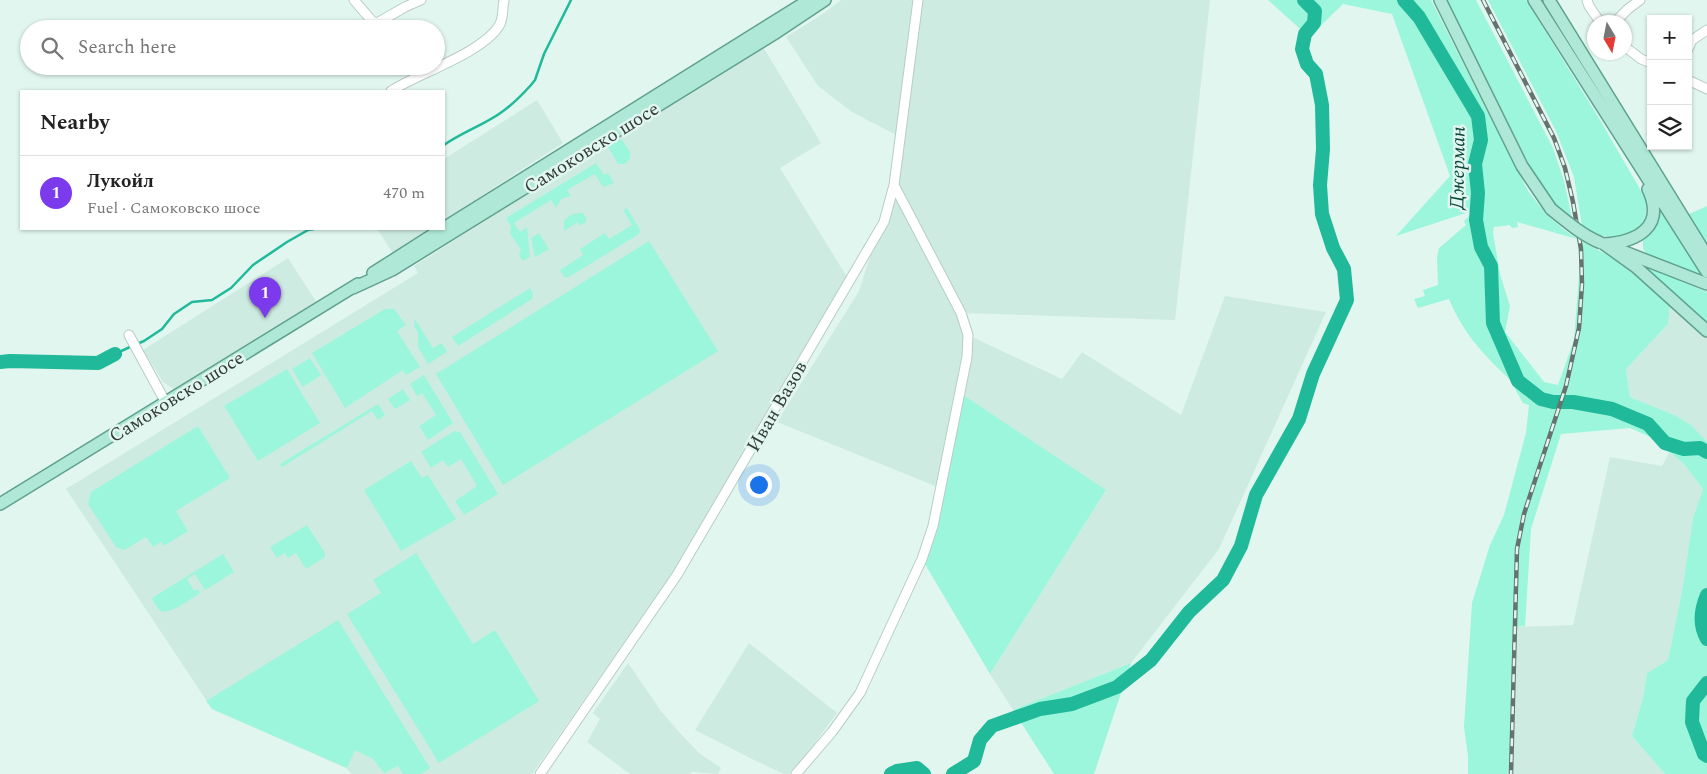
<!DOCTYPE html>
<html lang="en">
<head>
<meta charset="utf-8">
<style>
	:root { --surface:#fff; --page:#f6f6f6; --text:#222; --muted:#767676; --line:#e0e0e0; --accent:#7c3aed }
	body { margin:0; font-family:Spectral,serif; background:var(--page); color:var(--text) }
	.controls { position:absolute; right:15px; top:15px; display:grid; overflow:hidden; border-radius:0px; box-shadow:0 1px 4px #0004 }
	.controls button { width:45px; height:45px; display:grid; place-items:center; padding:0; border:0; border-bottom:1px solid var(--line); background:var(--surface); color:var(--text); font:25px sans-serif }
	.compass { position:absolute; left:1587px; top:15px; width:45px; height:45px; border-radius:50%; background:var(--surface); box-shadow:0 1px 4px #0004; rotate:170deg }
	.you { position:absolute; left:758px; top:484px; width:18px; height:18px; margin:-12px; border:4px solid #fff; border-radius:50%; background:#1a73e8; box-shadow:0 0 0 8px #1a73e833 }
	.badge { display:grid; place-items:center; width:32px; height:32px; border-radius:50%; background:var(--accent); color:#fff; font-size:16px; font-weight:700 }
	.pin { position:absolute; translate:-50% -41px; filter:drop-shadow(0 1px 2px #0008) }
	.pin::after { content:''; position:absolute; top:26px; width:18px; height:15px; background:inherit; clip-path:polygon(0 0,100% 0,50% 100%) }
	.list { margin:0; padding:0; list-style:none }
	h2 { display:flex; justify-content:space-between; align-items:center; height:65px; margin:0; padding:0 20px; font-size:21px }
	h2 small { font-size:16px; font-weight:400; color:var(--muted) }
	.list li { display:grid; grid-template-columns:32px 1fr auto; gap:15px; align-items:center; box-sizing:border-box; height:75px; padding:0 20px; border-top:1px solid var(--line) }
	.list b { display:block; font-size:19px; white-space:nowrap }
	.list p { margin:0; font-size:16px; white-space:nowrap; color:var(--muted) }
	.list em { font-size:16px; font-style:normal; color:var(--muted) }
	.icon { flex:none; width:28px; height:28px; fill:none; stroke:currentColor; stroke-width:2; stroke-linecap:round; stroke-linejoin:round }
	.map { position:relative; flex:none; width:1707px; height:774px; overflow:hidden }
	.search { position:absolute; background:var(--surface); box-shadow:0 1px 4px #0004; left:20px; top:20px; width:425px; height:55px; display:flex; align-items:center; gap:12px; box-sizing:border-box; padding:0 18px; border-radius:28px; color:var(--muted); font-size:19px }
	.panel { position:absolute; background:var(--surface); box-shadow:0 1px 4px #0004; left:20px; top:90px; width:425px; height:140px; border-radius:0px }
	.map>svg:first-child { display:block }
	.built { fill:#ceebe1 }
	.green { fill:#9bf6db; fill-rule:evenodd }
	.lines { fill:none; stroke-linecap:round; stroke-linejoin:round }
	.stream { stroke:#20b999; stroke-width:2.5 }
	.river { stroke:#20b999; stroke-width:14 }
	.minor-casing { stroke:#b8cdc6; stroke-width:11 }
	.major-casing { stroke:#60a18e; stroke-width:14 }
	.minor { stroke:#fff; stroke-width:9 }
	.major { stroke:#afe8d7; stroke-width:11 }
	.rail-casing { stroke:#66726e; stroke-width:4.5 }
	.rail { stroke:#e1f6ef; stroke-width:2.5; stroke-dasharray:8; stroke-linecap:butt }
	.major-bridge-casing { stroke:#60a18e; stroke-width:14; stroke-linecap:butt }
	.major-bridge { stroke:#afe8d7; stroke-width:11 }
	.labels { text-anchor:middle; stroke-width:5; stroke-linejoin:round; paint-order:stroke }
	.street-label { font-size:19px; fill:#323b38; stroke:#e1f6ef }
	.water-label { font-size:20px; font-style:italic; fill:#094639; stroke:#e1f6ef }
</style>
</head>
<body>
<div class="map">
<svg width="1707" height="774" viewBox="0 0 1707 774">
	<rect width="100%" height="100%" fill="#e1f6ef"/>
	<path class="built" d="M 841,0 L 1210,0 L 1175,320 L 962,313 L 968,335 L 1062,379 L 1082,352 L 1181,415 L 1225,296 L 1326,312 L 1219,549 L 1131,663 L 1013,710 L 990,674 L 1106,490 L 940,488 L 777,422 L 859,291 L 877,235 L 884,222 L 900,137 L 852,112 L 818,86 L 786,37 L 824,13 Z
		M 762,45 L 821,143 L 780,168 L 847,277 L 670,577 L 532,774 L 352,774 L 346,768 L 212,709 L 66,489 L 418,273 L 414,266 Z
		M 537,100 L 563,143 L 444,220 L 444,159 Z
		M 377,229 L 430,229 L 393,253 Z
		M 288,258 L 317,303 L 175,390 L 163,382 L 143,350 Z
		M 1670,303 L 1707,338 L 1707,442 L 1674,415 L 1630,397 L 1626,369 L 1668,324 Z
		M 1670,451 L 1684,464 L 1703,489 L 1693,518 L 1682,591 L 1668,660 L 1647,673 L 1643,698 L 1632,736 L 1665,774 L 1511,774 L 1514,627 L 1573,625 L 1610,457 L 1662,466 Z
		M 749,643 L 837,713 L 806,755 L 789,774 L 784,774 L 754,760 L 695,730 Z
		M 628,663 L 661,711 L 679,732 L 699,753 L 721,768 L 718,774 L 692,772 L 691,774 L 630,774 L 587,742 L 600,719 L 593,713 Z"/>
	<path class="green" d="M 1268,0 L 1431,0 L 1528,191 L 1546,214 L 1563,229 L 1577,239 L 1611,257 L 1639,278 L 1670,303 L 1668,324 L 1626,369 L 1630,397 L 1674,415 L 1691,425 L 1707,442 L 1707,774 L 1665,774 L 1632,736 L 1643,698 L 1647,673 L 1668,660 L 1682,591 L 1693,518 L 1703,489 L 1684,464 L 1655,439 L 1630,428 L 1561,434 L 1531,529 L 1525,626 L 1514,627 L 1511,774 L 1468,774 L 1468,756 L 1464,727 L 1472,603 L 1490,545 L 1504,515 L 1526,433 L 1529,405 L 1523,403 L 1515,389 L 1516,385 C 1488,360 1463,334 1449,299 L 1418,308 L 1414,299 L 1425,296 L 1423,290 L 1438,285 L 1437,257 L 1439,248 L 1466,225 L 1464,221 L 1475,210 L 1396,236 L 1450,176 L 1392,14 L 1343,4 L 1309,37 ZM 1517,222 L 1577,239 L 1580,263 L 1574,340 L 1558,385 L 1544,382 L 1505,332 L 1510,306 L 1500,274 L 1493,233 L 1494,227 L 1510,225 L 1512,228 L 1518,227 Z
		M 1447,0 L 1476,0 L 1553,148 L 1564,181 L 1572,218 L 1555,204 L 1538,182 Z
		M 1488,0 L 1526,0 L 1600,120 L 1644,196 C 1649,212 1645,219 1636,233 C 1611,238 1604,240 1582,226 L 1574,177 L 1556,131 Z
		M 615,138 L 622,140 L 630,152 L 630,158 L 625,164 L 618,164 L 608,147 L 611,140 Z
		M 596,163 L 604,175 L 608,173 L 614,183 L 603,187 L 595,174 L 567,190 L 571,196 L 561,199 L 556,208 L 551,200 L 514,223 L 520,232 L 527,227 L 530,257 L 523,261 L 519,255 L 521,250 L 510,233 L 511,226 L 506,218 Z
		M 1657,203 L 1705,278 L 1648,255 L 1643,249 L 1643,240 L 1649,232 Z
		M 1707,206 L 1707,248 L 1687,215 Z
		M 627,208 L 640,230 L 639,234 L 569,277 L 564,277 L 560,270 L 583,255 L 580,249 L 605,233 L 609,239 L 632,225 L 623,210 Z
		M 582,213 L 586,217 L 586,222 L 580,226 L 578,222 L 564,231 L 564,221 C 569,215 573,213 582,213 Z
		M 539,233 L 549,249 L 535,257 L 531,238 Z
		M 649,241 L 718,351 L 503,485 L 436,374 Z
		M 1642,265 L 1707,292 L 1707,326 Z
		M 530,288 L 533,294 L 532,299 L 458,346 L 452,337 Z
		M 385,309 L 394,309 L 406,325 L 397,331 L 420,367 L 406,375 L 403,370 L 345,408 L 312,353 Z
		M 415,319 L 433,348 L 442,343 L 447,352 L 428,364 L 418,347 L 418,333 L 414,326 Z
		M 310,358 L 321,375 L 303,387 L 292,369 Z
		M 287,369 L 320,423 L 258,461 L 224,406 Z
		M 424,375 L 453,423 L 428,440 L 419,426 L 436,415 L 422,393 L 417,396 L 410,384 Z
		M 403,389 L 410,400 L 395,409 L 388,399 Z
		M 960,393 L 1106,490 L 990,674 L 922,559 Z
		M 378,404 L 385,415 L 378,420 L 372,411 L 282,467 L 280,464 Z
		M 198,426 L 230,478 L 176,511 L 188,531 L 164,546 L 161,542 L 153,547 L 146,537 L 124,550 L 116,547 L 88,504 L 91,492 Z
		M 454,431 L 460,432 L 498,494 L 464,515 L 455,501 L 477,486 L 461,459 L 448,467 L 443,460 L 431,468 L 421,452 Z
		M 411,461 L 422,478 L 428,475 L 456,519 L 401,551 L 364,490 Z
		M 307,525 L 325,553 L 325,557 L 306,569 L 296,553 L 288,558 L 285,553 L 277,558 L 270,547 Z
		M 416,553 L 473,644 L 495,630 L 539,701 L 439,763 L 347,614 L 381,593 L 373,580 Z
		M 223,554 L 234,572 L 205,590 L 195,574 L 187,579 L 194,591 L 198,589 L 200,593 C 192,598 170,615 161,611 C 157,609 154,602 152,598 Z
		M 338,620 L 430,768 L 421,774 L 403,774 L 398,766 L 384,773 L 373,759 L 355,750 L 347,768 L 212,709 L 206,701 Z
		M 1131,663 L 1094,774 L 1054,774 L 1013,710 Z"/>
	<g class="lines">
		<path class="stream" d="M 444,145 C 461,133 481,126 499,114 C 510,107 521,96 531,85 L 535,80 L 544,54 L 571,0
			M 137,344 L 144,341 L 162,329 L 174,314 L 192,302 L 212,300 L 231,288 L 253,265 L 287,242 L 308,230 L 314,229
			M 115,354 L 132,346"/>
		<path class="river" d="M 1404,0 L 1419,17 L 1478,116 L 1481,140 L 1475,164 L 1478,193 L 1476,220 L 1481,247 L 1491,266 L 1493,323 L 1518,381 L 1541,399 L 1553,402 L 1573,402 L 1612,409 L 1648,424 L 1665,443 L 1684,449 L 1700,448 L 1707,452
			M 0,362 L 10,361 L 98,363 L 115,354
			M 1707,595 C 1701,609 1699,625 1707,639
			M 1707,683 L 1693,701 L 1692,722 L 1704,754 L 1707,756
			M 891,774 L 897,771 L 917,768 L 924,774
			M 953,774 L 974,761 L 980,740 L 992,726 L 1040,709 L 1072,704 L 1117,687 L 1151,660 L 1189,612 L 1223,580 L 1241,546 L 1256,495 L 1299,419 L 1313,374 L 1347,300 L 1344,269 L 1333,248 L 1322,214 L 1320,185 L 1323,149 L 1322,105 L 1316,74 L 1307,64 L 1302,49 L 1305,34 L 1314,23 L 1315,11 L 1304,0"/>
		<g class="minor-casing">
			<path id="minor" d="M 354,0 L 372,21 L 377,23 L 405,7 L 421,0
				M 1587,0 L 1589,6 L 1600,22
				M 1615,22 L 1628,9 L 1640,0
				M 1624,46 L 1641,59 L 1651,63
				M 1688,49 L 1692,40 L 1707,30
				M 1688,80 L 1707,89
				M 391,91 C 419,73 482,53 499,26 C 504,18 502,9 504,0
				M 129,335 L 166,403
				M 540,774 L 677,575 L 884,222 L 894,185 L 918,0
				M 796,774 L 832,732 L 860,693 L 922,559 L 933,526 L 967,357 L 968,335 L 961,313 L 894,185"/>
		</g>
		<g class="major-casing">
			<path id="major" d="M 1440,0 L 1522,166 L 1551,209
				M 1534,0 L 1707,272
				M 1549,0 L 1707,256
				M 444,228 L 809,0
				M 1604,244 L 1636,267 L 1707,331
				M 1604,244 C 1637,242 1666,227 1648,189
				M 1617,249 L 1707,284
				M 373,273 L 442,229
				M 353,288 L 392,270 L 777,32 L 825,0
				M 0,504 L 358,284"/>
		</g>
		<use href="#minor" class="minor"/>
		<use href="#major" class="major"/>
		<g class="rail-casing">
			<path id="rail" d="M 1483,0 L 1554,138 L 1565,168 L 1573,202 L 1581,249 L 1582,284 L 1579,328 L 1566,386 L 1524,514 L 1517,549 L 1511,774"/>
		</g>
		<use href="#rail" class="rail"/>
		<g class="major-bridge-casing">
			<path id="major-bridge" d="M 1551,209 C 1567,222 1582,235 1601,243"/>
		</g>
		<use href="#major-bridge" class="major-bridge"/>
	</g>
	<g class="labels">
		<g class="street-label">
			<text transform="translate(591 147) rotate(-32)" y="7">Самоковско шосе</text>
			<text transform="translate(176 396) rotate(-32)" y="7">Самоковско шосе</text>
			<text transform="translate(776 406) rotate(-60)" y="7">Иван Вазов</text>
		</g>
		<g class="water-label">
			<text transform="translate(1457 168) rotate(-89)" y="7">Джерман</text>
		</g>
	</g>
</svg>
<div class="controls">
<button>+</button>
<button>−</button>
<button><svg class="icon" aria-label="layers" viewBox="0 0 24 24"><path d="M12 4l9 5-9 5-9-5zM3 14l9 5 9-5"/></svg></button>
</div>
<svg class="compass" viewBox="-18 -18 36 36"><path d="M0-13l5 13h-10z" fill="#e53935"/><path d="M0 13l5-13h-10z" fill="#767676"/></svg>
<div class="you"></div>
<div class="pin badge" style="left:265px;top:318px">1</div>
<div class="search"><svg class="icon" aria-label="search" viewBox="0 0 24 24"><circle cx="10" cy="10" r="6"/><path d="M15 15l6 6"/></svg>Search here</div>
<section class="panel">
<h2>Nearby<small></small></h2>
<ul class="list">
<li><span class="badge">1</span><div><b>Лукойл</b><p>Fuel · Самоковско шосе</p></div><em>470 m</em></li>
</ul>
</section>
</div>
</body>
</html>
